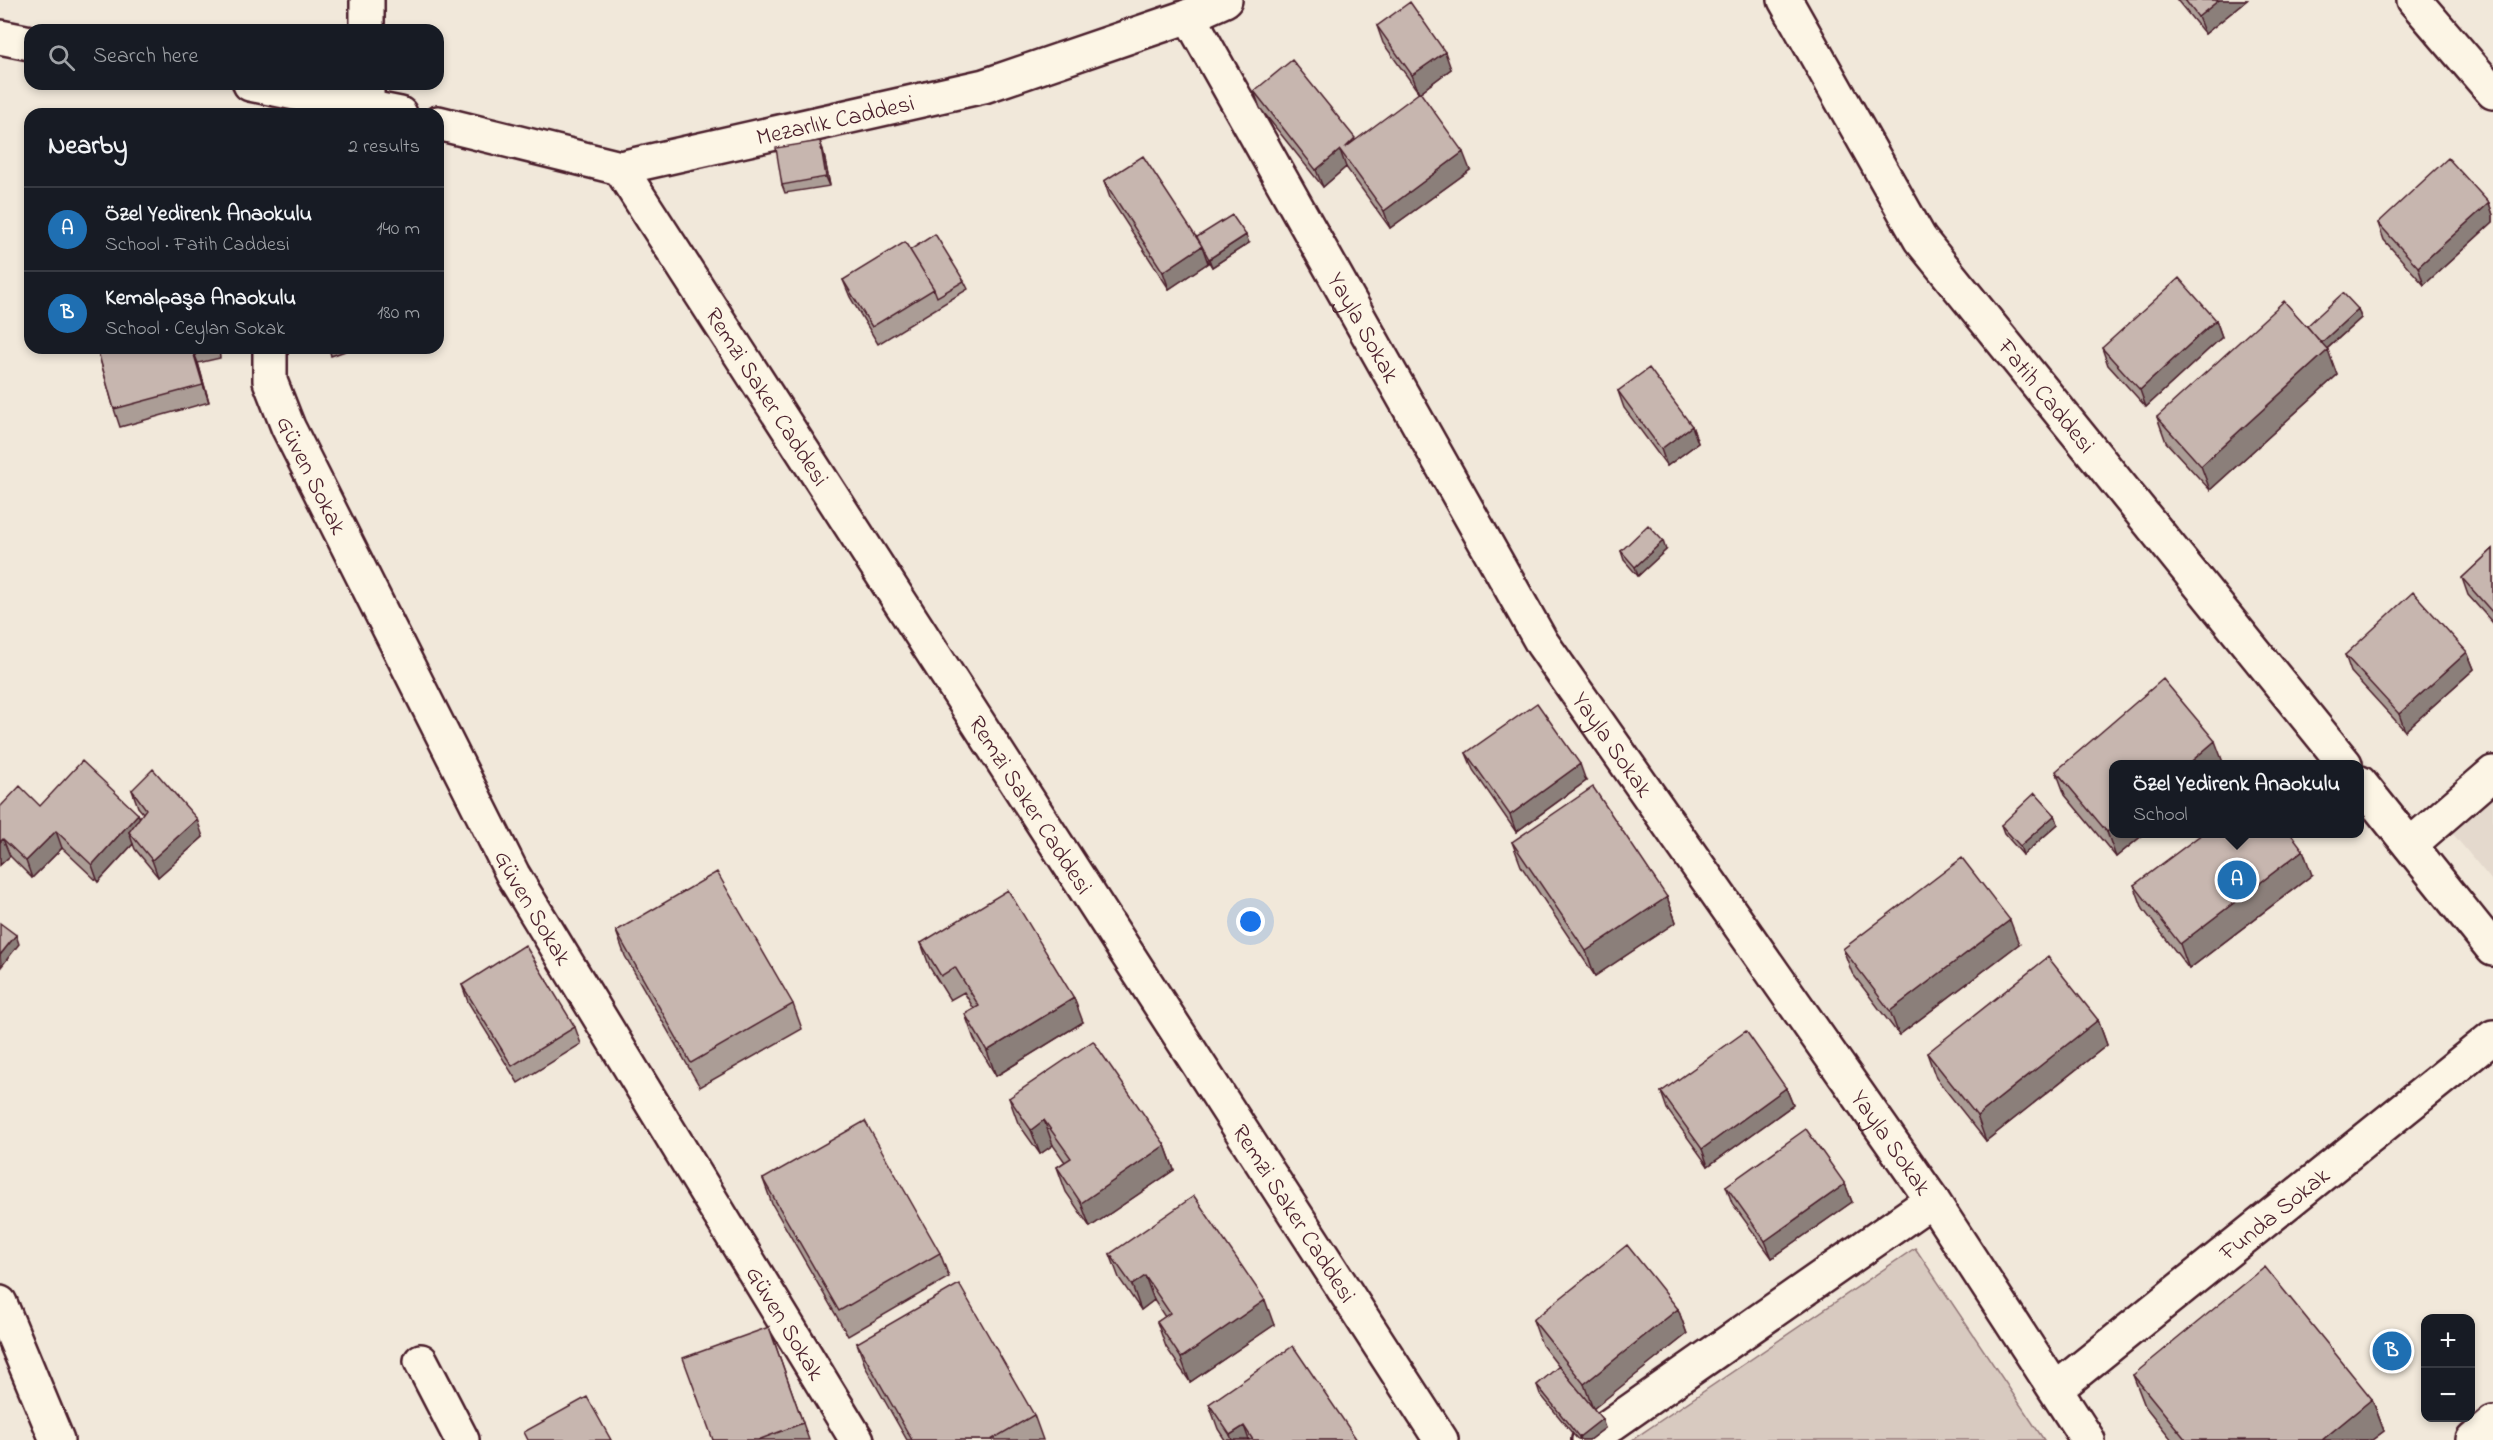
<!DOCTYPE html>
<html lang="en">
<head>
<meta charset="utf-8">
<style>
	:root { --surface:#171b24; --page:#242831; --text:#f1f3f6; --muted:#9ea1a6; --line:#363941; --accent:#1f6fb2 }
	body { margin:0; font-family:"Indie Flower",sans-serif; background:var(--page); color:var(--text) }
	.controls { position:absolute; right:18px; bottom:18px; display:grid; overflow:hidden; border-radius:12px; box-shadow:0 3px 9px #0003 }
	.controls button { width:54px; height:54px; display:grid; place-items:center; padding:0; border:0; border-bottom:2px solid var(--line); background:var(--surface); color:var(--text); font:30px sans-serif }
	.you { position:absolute; left:1251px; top:922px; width:21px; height:21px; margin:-15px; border:4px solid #fff; border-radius:50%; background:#1a73e8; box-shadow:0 0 0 9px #1a73e833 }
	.badge { display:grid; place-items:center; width:39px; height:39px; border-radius:50%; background:var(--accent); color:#fff; font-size:20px; font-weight:700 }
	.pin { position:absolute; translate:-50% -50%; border:3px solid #fff; box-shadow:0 2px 6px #0006 }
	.popup { position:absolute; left:2109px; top:760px; width:255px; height:78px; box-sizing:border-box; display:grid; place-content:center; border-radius:12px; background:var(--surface); filter:drop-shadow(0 2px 4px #0005); font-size:20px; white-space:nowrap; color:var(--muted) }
	.popup b { font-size:22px; color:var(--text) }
	.popup::after { content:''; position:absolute; left:50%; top:100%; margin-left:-12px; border:12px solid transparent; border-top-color:var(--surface) }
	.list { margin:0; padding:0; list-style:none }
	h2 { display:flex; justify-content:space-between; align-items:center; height:78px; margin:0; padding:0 24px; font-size:26px }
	h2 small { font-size:20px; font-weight:400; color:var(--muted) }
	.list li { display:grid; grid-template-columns:39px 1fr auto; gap:18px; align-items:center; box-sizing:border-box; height:84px; padding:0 24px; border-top:2px solid var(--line) }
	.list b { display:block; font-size:22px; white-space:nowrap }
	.list p { margin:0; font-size:20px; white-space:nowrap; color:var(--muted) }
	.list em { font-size:20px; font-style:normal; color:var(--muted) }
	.icon { flex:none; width:33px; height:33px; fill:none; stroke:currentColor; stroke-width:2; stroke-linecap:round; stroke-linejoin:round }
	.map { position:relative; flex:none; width:2493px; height:1440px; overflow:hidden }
	.search { position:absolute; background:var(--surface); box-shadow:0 3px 9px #0003; left:24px; top:24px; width:420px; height:66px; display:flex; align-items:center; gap:15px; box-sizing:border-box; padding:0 21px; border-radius:18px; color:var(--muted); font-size:22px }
	.panel { position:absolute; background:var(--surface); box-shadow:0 3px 9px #0003; left:24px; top:108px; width:420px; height:246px; border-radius:18px }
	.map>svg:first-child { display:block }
	.built { fill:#e4d9cd }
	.green { fill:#d8cac0; stroke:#917476; stroke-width:1.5 }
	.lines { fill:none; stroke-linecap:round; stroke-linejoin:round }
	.street-casing { stroke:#4a1f2b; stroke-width:38 }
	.secondary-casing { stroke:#4a1f2b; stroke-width:38 }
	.street { stroke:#fcf5e5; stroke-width:33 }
	.secondary { stroke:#fcf5e5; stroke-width:33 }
	.wall { fill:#ab9d96; stroke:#4a1f2b; stroke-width:1.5 }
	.shaded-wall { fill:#8b7f7a; stroke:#4a1f2b; stroke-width:1.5 }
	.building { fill:#c7b6af; stroke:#4a1f2b; stroke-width:1.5 }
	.labels { text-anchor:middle; stroke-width:4.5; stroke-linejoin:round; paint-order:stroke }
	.street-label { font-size:24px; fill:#4a1f2b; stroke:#fcf5e5 }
</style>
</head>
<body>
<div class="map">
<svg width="2493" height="1440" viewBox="0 0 2493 1440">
	<rect width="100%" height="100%" fill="#f1e8da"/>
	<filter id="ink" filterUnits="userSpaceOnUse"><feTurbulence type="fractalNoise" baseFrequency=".0167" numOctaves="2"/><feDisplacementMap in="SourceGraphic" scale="12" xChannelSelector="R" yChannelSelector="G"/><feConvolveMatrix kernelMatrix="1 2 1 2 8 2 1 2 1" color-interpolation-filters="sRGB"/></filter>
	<g filter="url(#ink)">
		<path class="built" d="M 2493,760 L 2493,882 L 2433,810 Z"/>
		<path class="green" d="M 1915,1248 L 2044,1440 L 1632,1440 Z"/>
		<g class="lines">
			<g class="street-casing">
				<g id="street">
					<path d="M 367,0 L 367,30"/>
					<path d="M 2414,0 L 2493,92"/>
					<path id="s1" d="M 1189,16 L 1542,643 L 1932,1200 L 2088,1440"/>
					<path d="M 364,114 L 367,106 L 367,84"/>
					<path id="s2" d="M 270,348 L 270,381 L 288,427 L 513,875 L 857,1440"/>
					<path d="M 2410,845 L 2493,773"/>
					<path d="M 0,1303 L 57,1440"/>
					<path d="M 421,1361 L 462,1440"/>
					<path id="s3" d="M 2056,1389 L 2493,1037"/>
					<path d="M 1589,1440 L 1932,1200"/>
					<path d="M 2473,1440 L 2493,1423"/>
				</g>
			</g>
			<g class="secondary-casing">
				<g id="secondary">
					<path id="s4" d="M 1785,0 L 1920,239 L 2345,764"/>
					<path d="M 0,37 L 30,43"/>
					<path d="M 250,84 L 400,114"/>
					<path id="s5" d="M 438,123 L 620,168 L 984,86 L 1189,16 L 1225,0"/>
					<path id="s6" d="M 620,168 L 1441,1440"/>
					<path d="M 2360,783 L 2493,949"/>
				</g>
			</g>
			<use href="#street" class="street"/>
			<use href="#secondary" class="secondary"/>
		</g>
		<path class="wall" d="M 2177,0 L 2247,0 L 2205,34 Z
			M 1377,26 L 1451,69 L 1419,93 L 1383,43 Z
			M 1254,91 L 1355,140 L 1470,170 L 1390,228 L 1346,167 L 1323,187 L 1260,108 Z
			M 823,150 L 830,186 L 785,193 L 782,185 Z
			M 1104,181 L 1197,237 L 1249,243 L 1212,267 L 1207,259 L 1208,263 L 1169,289 L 1110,198 Z
			M 2489,203 L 2493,215 L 2493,222 L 2424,285 L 2384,240 L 2378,223 Z
			M 843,280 L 964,281 L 968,289 L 878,344 L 850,297 Z
			M 2358,309 L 2361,318 L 2327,349 L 2337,375 L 2210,490 L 2166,442 L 2157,417 L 2307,326 Z
			M 2216,320 L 2222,337 L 2146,407 L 2108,365 L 2102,348 Z
			M 97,348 L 219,348 L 220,358 L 198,363 L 209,402 L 120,427 L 114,409 Z
			M 329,348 L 354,348 L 331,356 Z
			M 1618,391 L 1692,426 L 1698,443 L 1667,466 L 1624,408 Z
			M 2493,549 L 2493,623 L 2468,595 L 2462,578 Z
			M 1666,550 L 1638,576 L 1624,560 L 1621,551 Z
			M 2467,652 L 2474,669 L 2405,731 L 2351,672 L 2345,655 Z
			M 1466,753 L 1586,781 L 1516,832 L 1473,770 Z
			M 2056,771 L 2114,834 L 2144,834 L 2116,857 L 2065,795 Z
			M 132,790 L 203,837 L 158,877 L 135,849 L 133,844 L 98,882 L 62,848 L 32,878 L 10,856 L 0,865 L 0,807 L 40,806 L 138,814 L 140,818 L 143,813 L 138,807 Z
			M 2055,815 L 2058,824 L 2023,855 L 2004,833 L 2001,825 Z
			M 1512,842 L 1667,897 L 1676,922 L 1595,976 L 1521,866 Z
			M 2312,875 L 2189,969 L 2143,909 L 2134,885 Z
			M 616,931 L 793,1004 L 802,1029 L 700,1087 L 625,956 Z
			M 921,943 L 1083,1022 L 996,1076 L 974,1039 L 965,1014 L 974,1009 L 964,992 L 950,1000 L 930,968 Z
			M 2019,944 L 1899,1035 L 1852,973 L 1843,949 Z
			M 462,985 L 575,1027 L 581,1044 L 518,1083 L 468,1002 Z
			M 2098,1020 L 2107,1045 L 1986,1141 L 1936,1078 L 1927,1053 Z
			M 1786,1088 L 1793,1105 L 1708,1166 L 1667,1109 L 1661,1092 Z
			M 1009,1098 L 1165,1145 L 1174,1170 L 1090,1227 L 1066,1192 L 1057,1167 L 1065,1162 L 1053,1145 L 1040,1154 L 1018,1123 Z
			M 763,1179 L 940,1253 L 949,1277 L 848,1336 L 772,1204 Z
			M 1845,1184 L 1852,1202 L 1772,1258 L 1732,1203 L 1726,1186 Z
			M 1110,1254 L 1274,1325 L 1190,1382 L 1166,1347 L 1157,1322 L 1165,1317 L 1154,1300 L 1141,1310 L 1119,1278 Z
			M 1678,1309 L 1687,1334 L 1593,1408 L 1605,1428 L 1589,1440 L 1578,1440 L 1540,1394 L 1537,1385 L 1559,1367 L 1542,1345 L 1533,1320 Z
			M 769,1327 L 809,1440 L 713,1440 Z
			M 857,1343 L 1034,1415 L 1043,1440 L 907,1440 L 866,1368 Z
			M 2133,1375 L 2372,1399 L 2384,1431 L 2372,1440 L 2172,1440 L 2145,1406 Z
			M 1209,1404 L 1357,1440 L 1225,1440 L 1218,1429 Z"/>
		<path class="shaded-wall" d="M 2219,0 L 2247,0 L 2205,34 L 2198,17 Z
			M 1445,52 L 1451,69 L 1419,93 L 1412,75 Z
			M 820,141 L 823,150 L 830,186 L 826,177 Z
			M 1340,150 L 1346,167 L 1323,187 L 1316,170 Z
			M 1463,152 L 1470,170 L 1390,228 L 1384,211 Z
			M 2489,203 L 2493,215 L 2493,222 L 2424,285 L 2418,267 Z
			M 1246,235 L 1249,243 L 1212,267 L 1209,259 Z
			M 1202,246 L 1208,263 L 1169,289 L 1163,272 Z
			M 2358,309 L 2361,318 L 2322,353 L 2319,345 Z
			M 2216,320 L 2222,337 L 2146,407 L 2140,390 Z
			M 192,348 L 198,363 L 209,402 L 203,385 Z
			M 2328,350 L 2337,375 L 2210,490 L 2201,466 Z
			M 1692,426 L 1698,443 L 1667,466 L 1661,449 Z
			M 1663,541 L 1666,550 L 1638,576 L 1635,567 Z
			M 2467,652 L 2474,669 L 2405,731 L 2399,714 Z
			M 2215,741 L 2224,765 L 2187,765 Z
			M 1580,764 L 1586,781 L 1516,832 L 1510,815 Z
			M 138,814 L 145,831 L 129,832 L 133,844 L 98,882 L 92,865 Z
			M 2055,815 L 2058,824 L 2023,855 L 2020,846 Z
			M 197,819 L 203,837 L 158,877 L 152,860 Z
			M 2114,826 L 2114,834 L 2144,834 L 2116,857 L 2107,832 Z
			M 56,831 L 62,848 L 32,878 L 26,861 Z
			M 3,839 L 10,856 L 0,865 L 0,842 Z
			M 2303,850 L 2312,875 L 2189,969 L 2180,944 Z
			M 1667,897 L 1676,922 L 1595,976 L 1586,951 Z
			M 2010,920 L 2019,944 L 1899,1035 L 1890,1011 Z
			M 16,935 L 19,944 L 1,967 L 0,955 Z
			M 1074,998 L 1083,1022 L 996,1076 L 987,1051 Z
			M 2098,1020 L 2107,1045 L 1986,1141 L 1977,1116 Z
			M 1786,1088 L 1793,1105 L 1708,1166 L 1702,1149 Z
			M 1044,1120 L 1053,1145 L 1040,1154 L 1031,1130 Z
			M 1165,1145 L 1174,1170 L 1090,1227 L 1081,1203 Z
			M 1845,1184 L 1852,1202 L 1772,1258 L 1765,1241 Z
			M 1145,1276 L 1154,1300 L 1141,1310 L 1132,1285 Z
			M 1265,1300 L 1274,1325 L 1190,1382 L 1181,1358 Z
			M 1678,1309 L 1687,1334 L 1593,1409 L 1584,1384 Z
			M 2372,1399 L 2384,1431 L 2372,1440 L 2322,1440 Z
			M 1602,1419 L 1605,1428 L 1589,1440 L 1580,1440 L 1579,1437 Z
			M 1244,1426 L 1249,1440 L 1232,1440 L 1230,1435 Z"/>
		<path class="building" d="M 2185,0 L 2219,0 L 2198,17 Z
			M 1410,2 L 1445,52 L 1412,75 L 1377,26 Z
			M 1292,60 L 1355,138 L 1345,148 L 1420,92 L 1463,152 L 1384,211 L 1340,150 L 1316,170 L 1254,91 Z
			M 820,141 L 826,177 L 782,185 L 776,148 Z
			M 1143,156 L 1202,246 L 1163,272 L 1104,181 Z
			M 2448,158 L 2489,203 L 2418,267 L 2378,223 Z
			M 1232,215 L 1246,235 L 1209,259 L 1197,237 Z
			M 935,234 L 964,281 L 937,297 L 934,289 L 910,250 Z
			M 905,242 L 934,289 L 872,327 L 843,280 Z
			M 2179,278 L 2216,320 L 2140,390 L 2102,348 Z
			M 2343,293 L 2358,309 L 2321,343 L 2307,326 Z
			M 2284,301 L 2328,350 L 2201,466 L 2157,417 Z
			M 97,348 L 192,348 L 203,385 L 114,409 Z
			M 193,348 L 217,348 L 217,349 L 195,354 Z
			M 1649,368 L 1692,426 L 1661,449 L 1618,391 Z
			M 1648,525 L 1663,541 L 1635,567 L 1621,551 Z
			M 2493,549 L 2493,613 L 2462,578 Z
			M 2413,592 L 2467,652 L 2399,714 L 2345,655 Z
			M 2163,679 L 2215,741 L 2187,765 L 2114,765 L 2114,826 L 2107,832 L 2056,771 Z
			M 1537,703 L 1580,764 L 1510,815 L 1466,753 Z
			M 82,761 L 138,814 L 92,865 L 56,831 L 26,861 L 3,839 L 0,842 L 0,807 L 20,786 L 40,806 Z
			M 153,769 L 197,819 L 152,860 L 129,832 L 146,809 L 132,790 Z
			M 1593,787 L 1667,897 L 1586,951 L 1512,842 Z
			M 2035,793 L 2055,815 L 2020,846 L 2001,825 Z
			M 2202,834 L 2291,834 L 2303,850 L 2180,944 L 2134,885 Z
			M 1962,858 L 2010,920 L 1890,1011 L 1843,949 Z
			M 717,872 L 793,1004 L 691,1063 L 616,931 Z
			M 1008,890 L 1074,998 L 987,1051 L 965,1014 L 979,1006 L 955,967 L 941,976 L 921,943 Z
			M 0,923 L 16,935 L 0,955 Z
			M 525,945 L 575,1027 L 512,1066 L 462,985 Z
			M 2048,957 L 2098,1020 L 1977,1116 L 1927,1053 Z
			M 1746,1031 L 1786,1088 L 1702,1149 L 1661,1092 Z
			M 1093,1041 L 1165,1145 L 1081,1203 L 1057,1167 L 1071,1158 L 1044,1120 L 1031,1130 L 1009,1098 Z
			M 865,1121 L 940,1253 L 839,1311 L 763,1179 Z
			M 1806,1129 L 1845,1184 L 1765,1241 L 1726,1186 Z
			M 1194,1196 L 1265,1300 L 1181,1358 L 1157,1322 L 1170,1313 L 1145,1276 L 1132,1285 L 1110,1254 Z
			M 1627,1245 L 1678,1309 L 1584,1384 L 1533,1320 Z
			M 2265,1267 L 2372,1399 L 2322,1440 L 2186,1440 L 2133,1375 Z
			M 959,1284 L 1034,1415 L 991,1440 L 912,1440 L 857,1343 Z
			M 769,1327 L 803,1423 L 758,1440 L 713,1440 L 683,1358 Z
			M 1293,1346 L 1357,1440 L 1253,1440 L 1244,1426 L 1230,1435 L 1209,1404 Z
			M 1559,1366 L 1602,1419 L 1579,1437 L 1537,1385 Z
			M 587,1397 L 611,1440 L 528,1440 L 524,1432 Z"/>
	</g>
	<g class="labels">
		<g class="street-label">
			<text dy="8" stroke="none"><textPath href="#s5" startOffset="408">Mezarlık Caddesi</textPath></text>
			<text dy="8" stroke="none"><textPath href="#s1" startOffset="357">Yayla Sokak</textPath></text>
			<text dy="8" stroke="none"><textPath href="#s4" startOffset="476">Fatih Caddesi</textPath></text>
			<text dy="8" stroke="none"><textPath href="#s6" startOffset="272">Remzi Saker Caddesi</textPath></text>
			<text dy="8" stroke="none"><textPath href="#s2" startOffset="136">Güven Sokak</textPath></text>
			<text dy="8" stroke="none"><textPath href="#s1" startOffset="843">Yayla Sokak</textPath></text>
			<text dy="8" stroke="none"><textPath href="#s6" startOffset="758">Remzi Saker Caddesi</textPath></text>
			<text dy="8" stroke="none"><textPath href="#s2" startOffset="622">Güven Sokak</textPath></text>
			<text dy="8" stroke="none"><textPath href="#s1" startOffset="1329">Yayla Sokak</textPath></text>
			<text dy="8" stroke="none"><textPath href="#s6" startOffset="1244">Remzi Saker Caddesi</textPath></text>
			<text dy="8" stroke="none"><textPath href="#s3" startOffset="280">Funda Sokak</textPath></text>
			<text dy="8" stroke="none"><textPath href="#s2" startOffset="1108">Güven Sokak</textPath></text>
		</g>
	</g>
</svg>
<div class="controls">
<button>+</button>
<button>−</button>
</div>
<div class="you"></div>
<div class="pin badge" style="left:2237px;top:880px">A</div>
<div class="popup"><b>Özel Yedirenk Anaokulu</b>School</div>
<div class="pin badge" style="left:2392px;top:1351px">B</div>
<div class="search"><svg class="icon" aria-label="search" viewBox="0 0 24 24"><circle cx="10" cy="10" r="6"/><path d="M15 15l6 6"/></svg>Search here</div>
<section class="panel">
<h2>Nearby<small>2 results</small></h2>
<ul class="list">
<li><span class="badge">A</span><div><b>Özel Yedirenk Anaokulu</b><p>School · Fatih Caddesi</p></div><em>140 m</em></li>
<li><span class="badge">B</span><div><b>Kemalpaşa Anaokulu</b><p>School · Ceylan Sokak</p></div><em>180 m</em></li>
</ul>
</section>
</div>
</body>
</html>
